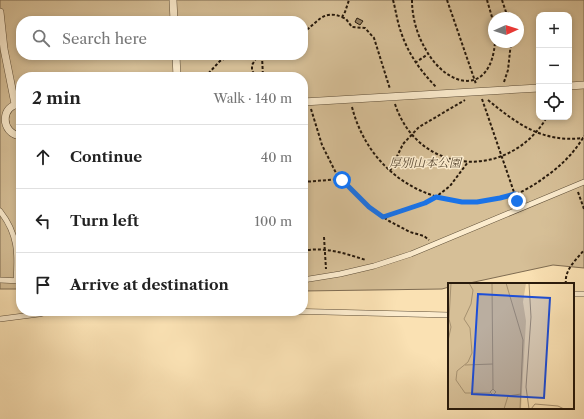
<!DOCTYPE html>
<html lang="en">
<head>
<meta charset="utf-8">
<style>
	:root { --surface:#fff; --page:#f6f6f6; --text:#222; --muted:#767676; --line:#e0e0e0 }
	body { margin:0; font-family:"Libre Caslon Text","Noto Serif JP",serif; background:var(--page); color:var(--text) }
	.controls { position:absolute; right:12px; top:12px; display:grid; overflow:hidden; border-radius:8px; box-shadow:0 2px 6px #0003 }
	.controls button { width:36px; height:36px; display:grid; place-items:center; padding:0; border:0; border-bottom:1px solid var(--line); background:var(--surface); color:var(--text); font:20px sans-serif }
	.compass { position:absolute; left:488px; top:12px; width:36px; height:36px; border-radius:50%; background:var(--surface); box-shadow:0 2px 6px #0003; rotate:87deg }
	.stop { position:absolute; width:12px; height:12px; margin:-9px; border:3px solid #1a73e8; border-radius:50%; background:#fff }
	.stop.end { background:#1a73e8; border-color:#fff; box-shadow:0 1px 4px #0008 }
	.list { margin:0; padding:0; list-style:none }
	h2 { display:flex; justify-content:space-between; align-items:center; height:52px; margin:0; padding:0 16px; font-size:17px }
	h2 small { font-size:13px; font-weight:400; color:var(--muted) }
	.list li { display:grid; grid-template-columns:26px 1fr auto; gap:12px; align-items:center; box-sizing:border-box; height:64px; padding:0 16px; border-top:1px solid var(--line) }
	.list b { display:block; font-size:15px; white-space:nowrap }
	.list em { font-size:13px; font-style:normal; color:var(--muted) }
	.icon { flex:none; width:22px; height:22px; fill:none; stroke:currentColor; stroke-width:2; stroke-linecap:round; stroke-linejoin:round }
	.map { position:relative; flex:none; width:584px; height:419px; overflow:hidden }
	.search { position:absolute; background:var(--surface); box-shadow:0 2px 6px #0003; left:16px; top:16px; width:292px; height:44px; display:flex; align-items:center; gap:10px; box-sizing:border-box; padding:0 14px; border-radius:16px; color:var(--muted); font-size:15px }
	.panel { position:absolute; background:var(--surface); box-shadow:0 2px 6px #0003; left:16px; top:72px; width:292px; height:244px; border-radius:16px }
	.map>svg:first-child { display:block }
	.green { fill:#d6bf97; stroke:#7f6c52; fill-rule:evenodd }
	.building { fill:#958163; stroke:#281a0c }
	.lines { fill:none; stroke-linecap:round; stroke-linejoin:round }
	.service-casing { stroke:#5c4c36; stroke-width:6 }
	.pedestrian-casing { stroke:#5c4c36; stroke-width:8 }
	.path { stroke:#281a0c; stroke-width:2; stroke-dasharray:3 2; stroke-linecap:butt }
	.service { stroke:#fcecce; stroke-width:5 }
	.pedestrian { stroke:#fcecce; stroke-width:7 }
	.route { stroke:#1a73e8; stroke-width:5 }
	.labels { text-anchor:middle; stroke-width:3; stroke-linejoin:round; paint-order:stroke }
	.park-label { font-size:12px; font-style:italic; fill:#5c4c36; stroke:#fcecce }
	.inset-road { fill:none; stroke:#a69170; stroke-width:1 }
	.view { fill:#1d4ed8; fill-opacity:0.15; stroke:#1d4ed8; stroke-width:2 }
	.inset-edge { fill:none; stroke:#281a0c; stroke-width:2 }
</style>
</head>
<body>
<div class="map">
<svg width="584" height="419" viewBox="0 0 584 419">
	<rect width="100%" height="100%" fill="#fae1b3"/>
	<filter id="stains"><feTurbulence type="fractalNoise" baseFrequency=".005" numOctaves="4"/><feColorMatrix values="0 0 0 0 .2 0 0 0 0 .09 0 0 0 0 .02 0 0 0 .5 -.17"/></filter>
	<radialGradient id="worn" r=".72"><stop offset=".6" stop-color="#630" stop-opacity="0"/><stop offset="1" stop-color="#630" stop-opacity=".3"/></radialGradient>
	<path class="green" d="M 0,0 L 584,0 L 584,268 L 553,265 L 465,284 L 449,284 L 449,287 L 442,289 L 303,291 L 303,77 L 21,77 L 21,289 L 0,289 ZM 539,15 L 569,15 L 569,117 L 539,117 ZM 494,18 L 518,18 L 518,42 L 494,42 ZM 21,21 L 303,21 L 303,55 L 21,55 Z"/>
	<path class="building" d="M 357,18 L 363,21 L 360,25 L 355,22 Z"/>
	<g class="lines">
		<g class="service-casing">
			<path id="service" d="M 0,211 C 18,234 18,253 16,281
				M 0,280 L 21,281
				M 303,280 L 340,274 L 374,266 L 411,254 L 584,182
				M 573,294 L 584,294
				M 284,311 L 449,315
				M 0,319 L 39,314 L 51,311"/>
		</g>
		<g class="pedestrian-casing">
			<path id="pedestrian" d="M 173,0 L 174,21
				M 0,12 L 4,49 L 15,104
				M 176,55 L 177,77
				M 569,86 L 584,85
				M 303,102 L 539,88
				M 21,104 C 0,104 0,134 21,136"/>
		</g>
		<path class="path" d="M 393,0 C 395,7 396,14 398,22 C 405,49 417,67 436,87
			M 412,0 C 412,17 417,35 426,50 C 448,89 491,96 495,42
			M 447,0 L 476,84
			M 487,0 L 494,24
			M 502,0 L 508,18
			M 342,17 L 346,19 L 352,27 L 365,28 L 374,38 L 390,89
			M 303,33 C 317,23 323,9 342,17 L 345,12 L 349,0
			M 262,56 L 263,77
			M 415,63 L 428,54
			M 205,77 L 220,61 L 231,55
			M 258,77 L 252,71 L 252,65 L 257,57 L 262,56
			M 504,82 L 508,70 L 511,42
			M 482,99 L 517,201
			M 488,100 C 517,124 543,143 583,138
			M 395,104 C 419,177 510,180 547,117
			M 352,107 C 368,170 425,209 489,200 C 498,199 507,197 516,194 C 526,190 536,184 545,177 C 560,167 575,152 584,136
			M 311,109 L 322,145 L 337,175 L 369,207 L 389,221 L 410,232 L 424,236 L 429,240
			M 390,171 L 403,144 L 419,127 L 465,100
			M 303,182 L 342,179
			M 578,192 L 584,209
			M 383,217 L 432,200 L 450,186 L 468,162
			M 324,237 L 326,269
			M 303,251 C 325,246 346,254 366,260
			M 566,284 C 564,270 576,260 584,250"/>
		<use href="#service" class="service"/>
		<use href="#pedestrian" class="pedestrian"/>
	</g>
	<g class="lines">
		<path class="route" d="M 342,180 L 369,207 L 383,217 L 425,203 L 436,197 L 462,202 L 477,202 L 500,198 L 515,194 L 517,201"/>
	</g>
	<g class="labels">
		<g class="park-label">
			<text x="425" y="167">厚別山本公園</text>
		</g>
	</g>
	<g transform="translate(448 283)">
		<rect width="126" height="126" fill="#fae1b3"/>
		<path d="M 0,0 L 78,0 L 75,19 L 78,38 L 73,126 L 0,126 Z" fill="#d6bf97"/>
		<path class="inset-road" d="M 21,0 L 25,7 L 23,21 L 16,36 L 22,45 L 24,70 L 20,79 L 9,88 L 8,97 L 17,110 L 42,110M 44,0 L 45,106 L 42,109 L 45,112 L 48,109 L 45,106M 58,0 L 75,57 L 72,126M 0,58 L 3,44 L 1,36 L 3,0M 17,82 L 45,81M 56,126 L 60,113 L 73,111M 81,126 L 78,104 L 83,34 L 81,0M 83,126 L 87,121 L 110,123 L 116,126"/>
		<path class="view" d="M 30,11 L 102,15 L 96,115 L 24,111 Z"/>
		<rect width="126" height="126" class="inset-edge"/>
	</g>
	<rect width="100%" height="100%" filter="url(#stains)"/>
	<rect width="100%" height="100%" fill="url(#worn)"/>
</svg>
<div class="controls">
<button>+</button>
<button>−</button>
<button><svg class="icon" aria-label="locate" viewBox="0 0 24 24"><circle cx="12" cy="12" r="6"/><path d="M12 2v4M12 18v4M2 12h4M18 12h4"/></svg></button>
</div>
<svg class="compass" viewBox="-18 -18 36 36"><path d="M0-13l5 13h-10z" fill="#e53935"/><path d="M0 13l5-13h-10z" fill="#767676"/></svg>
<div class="stop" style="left:342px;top:180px"></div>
<div class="stop end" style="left:517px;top:201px"></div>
<div class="search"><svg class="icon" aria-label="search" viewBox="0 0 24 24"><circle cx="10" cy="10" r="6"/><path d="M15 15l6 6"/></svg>Search here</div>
<section class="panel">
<h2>2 min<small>Walk · 140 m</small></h2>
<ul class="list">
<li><svg class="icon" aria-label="ahead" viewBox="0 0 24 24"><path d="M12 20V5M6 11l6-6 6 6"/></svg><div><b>Continue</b></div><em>40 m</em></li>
<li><svg class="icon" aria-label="left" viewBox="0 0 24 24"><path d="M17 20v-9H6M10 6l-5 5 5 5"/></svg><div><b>Turn left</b></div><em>100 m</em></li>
<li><svg class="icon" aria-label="arrive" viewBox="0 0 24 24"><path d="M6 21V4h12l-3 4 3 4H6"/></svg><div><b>Arrive at destination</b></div></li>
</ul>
</section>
</div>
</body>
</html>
